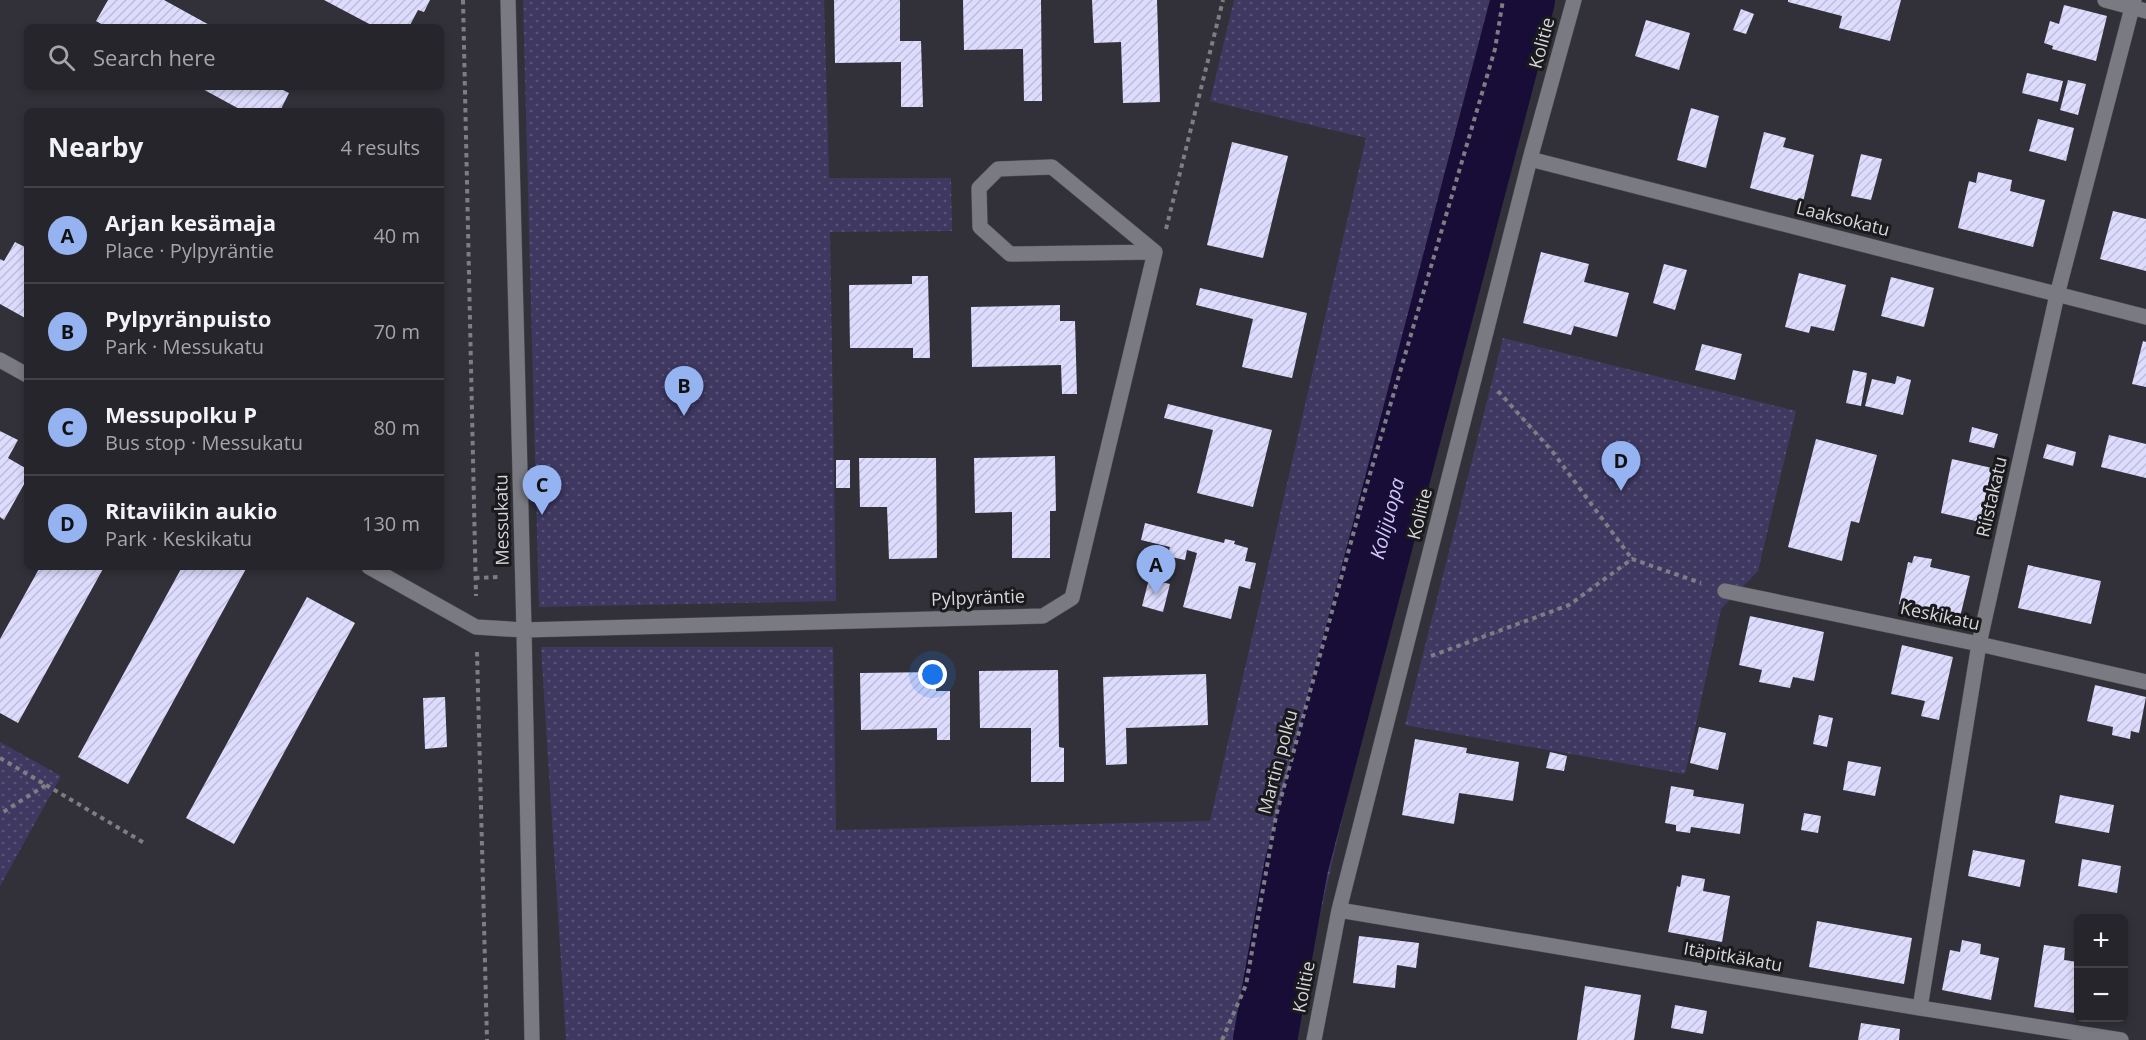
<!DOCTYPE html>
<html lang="en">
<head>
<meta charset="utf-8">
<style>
	:root { --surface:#26252b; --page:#323137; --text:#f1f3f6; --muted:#a4a5a9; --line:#424247; --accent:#95b2f1 }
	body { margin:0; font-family:"Open Sans",sans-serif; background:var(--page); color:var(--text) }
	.controls { position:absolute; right:18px; bottom:18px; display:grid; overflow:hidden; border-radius:9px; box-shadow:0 3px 9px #0003 }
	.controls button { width:54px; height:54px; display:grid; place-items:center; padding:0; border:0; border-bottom:2px solid var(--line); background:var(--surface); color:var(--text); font:30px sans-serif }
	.you { position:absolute; left:933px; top:675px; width:21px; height:21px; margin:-15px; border:4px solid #fff; border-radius:50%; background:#1a73e8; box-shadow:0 0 0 9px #1a73e833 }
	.badge { display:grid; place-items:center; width:39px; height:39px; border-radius:50%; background:var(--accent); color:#111; font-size:20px; font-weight:700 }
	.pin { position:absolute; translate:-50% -50px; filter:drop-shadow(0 2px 3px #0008) }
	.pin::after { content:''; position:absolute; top:32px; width:21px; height:18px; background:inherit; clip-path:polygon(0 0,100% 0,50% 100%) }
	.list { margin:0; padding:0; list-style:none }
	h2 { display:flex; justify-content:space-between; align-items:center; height:78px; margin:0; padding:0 24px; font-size:26px }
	h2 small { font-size:20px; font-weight:400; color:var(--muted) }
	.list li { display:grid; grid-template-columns:39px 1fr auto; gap:18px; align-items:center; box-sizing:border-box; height:96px; padding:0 24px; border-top:2px solid var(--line) }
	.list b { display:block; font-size:22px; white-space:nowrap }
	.list p { margin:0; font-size:20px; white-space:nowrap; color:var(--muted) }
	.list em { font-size:20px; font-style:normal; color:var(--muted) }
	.icon { flex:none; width:33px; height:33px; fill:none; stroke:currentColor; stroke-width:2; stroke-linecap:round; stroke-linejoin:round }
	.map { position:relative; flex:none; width:2146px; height:1040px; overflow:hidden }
	.search { position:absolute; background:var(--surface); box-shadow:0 3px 9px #0003; left:24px; top:24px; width:420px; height:66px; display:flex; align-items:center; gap:15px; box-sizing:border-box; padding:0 21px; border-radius:9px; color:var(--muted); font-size:22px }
	.panel { position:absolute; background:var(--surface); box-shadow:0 3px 9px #0003; left:24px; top:108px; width:420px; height:462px; border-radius:9px }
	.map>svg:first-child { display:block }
	.grass { fill:url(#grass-dots) }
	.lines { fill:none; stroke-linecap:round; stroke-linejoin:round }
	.river { stroke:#170d37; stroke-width:64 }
	.building { fill:url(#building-hatch) }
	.street-casing { stroke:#4e4e54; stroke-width:16 }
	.path { stroke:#7d7d84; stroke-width:4; stroke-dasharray:4.5 4.5; stroke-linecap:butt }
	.street { stroke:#7a7a82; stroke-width:15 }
	.labels { text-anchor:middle; stroke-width:6; stroke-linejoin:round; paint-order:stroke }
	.street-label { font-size:18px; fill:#d5d5da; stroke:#1a1a1d }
	.water-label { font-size:20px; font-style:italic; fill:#ccc7f6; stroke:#1a1a1d }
</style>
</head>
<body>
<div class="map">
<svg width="2146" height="1040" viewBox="0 0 2146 1040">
	<defs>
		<pattern id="grass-dots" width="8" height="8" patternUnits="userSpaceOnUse" patternTransform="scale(1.5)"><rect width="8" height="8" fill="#3f3962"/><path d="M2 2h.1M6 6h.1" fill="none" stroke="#5a5578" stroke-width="1.8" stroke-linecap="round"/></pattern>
		<pattern id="building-hatch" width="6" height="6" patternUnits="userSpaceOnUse" patternTransform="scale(1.5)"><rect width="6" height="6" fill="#dedcfe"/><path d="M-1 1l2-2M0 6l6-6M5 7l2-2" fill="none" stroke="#bebdd8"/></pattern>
	</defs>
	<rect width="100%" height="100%" fill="#323139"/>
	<path class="grass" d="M 523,0 L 824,0 L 829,178 L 951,178 L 952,231 L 830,232 L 836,601 L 539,607 Z
		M 1234,0 L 1548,0 C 1458,345 1367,691 1293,1040 L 566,1040 L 541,647 L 833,647 L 836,830 L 1210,821 L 1366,138 L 1210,101 Z
		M 1503,338 L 1796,411 L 1758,571 L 1721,609 L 1685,774 L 1405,725 Z
		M 0,742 L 61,776 L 0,886 Z"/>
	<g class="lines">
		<path class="river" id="s1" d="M 1265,1040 L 1296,867 L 1523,0"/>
	</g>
	<path class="building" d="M 108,0 L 164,0 L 213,27 L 102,27 L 103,25 L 96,21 Z
		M 324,0 L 430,0 L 424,12 L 418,10 L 409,27 L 375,27 Z
		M 834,0 L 900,0 L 900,41 L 921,41 L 923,107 L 901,107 L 901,62 L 835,63 Z
		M 963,0 L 1041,0 L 1042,101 L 1024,101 L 1023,49 L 964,50 Z
		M 1092,0 L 1157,0 L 1160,102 L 1123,103 L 1121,42 L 1094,43 Z
		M 1788,0 L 1901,0 L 1890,41 L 1839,28 L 1842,16 L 1788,2 Z
		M 2064,5 L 2107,16 L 2096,61 L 2052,49 L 2053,46 L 2044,43 L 2050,21 L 2059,24 Z
		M 1741,9 L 1754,14 L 1746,34 L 1733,30 Z
		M 1646,20 L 1690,33 L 1679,70 L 1635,56 Z
		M 2027,73 L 2063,81 L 2058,102 L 2022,93 Z
		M 2068,80 L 2086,84 L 2078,115 L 2060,110 Z
		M 199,87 L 282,87 L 281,89 L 289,93 L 280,111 L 243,111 Z
		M 1691,108 L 1719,116 L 1706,168 L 1677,160 Z
		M 2038,119 L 2074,128 L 2066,161 L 2029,151 Z
		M 1764,132 L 1786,138 L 1783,147 L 1814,155 L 1803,202 L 1750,188 Z
		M 1232,142 L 1288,156 L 1263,258 L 1207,245 Z
		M 1861,154 L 1882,159 L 1871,200 L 1851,196 Z
		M 1978,172 L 2012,180 L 2010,191 L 2045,200 L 2033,247 L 1958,228 L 1969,181 L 1976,183 Z
		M 2113,211 L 2146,219 L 2146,271 L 2100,259 Z
		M 15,242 L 27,248 L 27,319 L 0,304 L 0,259 L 4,261 Z
		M 1541,252 L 1589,264 L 1584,282 L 1629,293 L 1617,337 L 1574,326 L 1571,335 L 1523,323 Z
		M 1664,264 L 1687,270 L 1675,310 L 1653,303 Z
		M 1799,273 L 1846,285 L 1834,331 L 1811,326 L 1809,333 L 1785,327 Z
		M 912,276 L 928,276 L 930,358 L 913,358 L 913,348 L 850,348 L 849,285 L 912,284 Z
		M 1891,277 L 1934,288 L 1924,327 L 1881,316 Z
		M 1200,288 L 1307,313 L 1292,378 L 1242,367 L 1253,319 L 1196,305 Z
		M 1060,305 L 1060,321 L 1075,321 L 1077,394 L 1062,394 L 1061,365 L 972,367 L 971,307 Z
		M 2143,341 L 2146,342 L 2146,387 L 2132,384 Z
		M 1702,344 L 1742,354 L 1735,380 L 1695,370 Z
		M 1853,370 L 1867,373 L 1861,406 L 1846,403 Z
		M 1897,376 L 1911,380 L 1903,415 L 1865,406 L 1872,379 L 1895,384 Z
		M 1168,404 L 1272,430 L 1253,507 L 1197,493 L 1213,430 L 1164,418 Z
		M 1972,427 L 1998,434 L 1994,448 L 1969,442 Z
		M 0,431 L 18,440 L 8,458 L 27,469 L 27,479 L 4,520 L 0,517 Z
		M 2109,435 L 2146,444 L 2146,478 L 2101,467 Z
		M 1816,439 L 1877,455 L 1859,523 L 1851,521 L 1842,561 L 1788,547 Z
		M 2047,444 L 2076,452 L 2073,466 L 2043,458 Z
		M 1055,456 L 1056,511 L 1050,511 L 1050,558 L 1012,558 L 1012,512 L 975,513 L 974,458 Z
		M 859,458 L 936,458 L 937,558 L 889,559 L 887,507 L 860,507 Z
		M 1952,459 L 1992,468 L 1980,522 L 1941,513 Z
		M 836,460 L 850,460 L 850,488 L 836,488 Z
		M 1145,523 L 1224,543 L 1225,539 L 1235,541 L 1234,544 L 1248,548 L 1245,561 L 1256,563 L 1250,589 L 1239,586 L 1231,619 L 1183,607 L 1197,553 L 1187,550 L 1185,560 L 1167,556 L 1170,547 L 1141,540 Z
		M 1914,556 L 1932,559 L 1930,567 L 1970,576 L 1960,617 L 1899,604 L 1908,562 L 1912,563 Z
		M 2028,565 L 2101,581 L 2091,624 L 2018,608 Z
		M 40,567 L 104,567 L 18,723 L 0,713 L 0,639 Z
		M 182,567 L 247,567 L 128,784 L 78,757 Z
		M 1149,579 L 1170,584 L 1163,612 L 1142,606 Z
		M 307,597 L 355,623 L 234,844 L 186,818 Z
		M 1750,616 L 1824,632 L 1814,681 L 1793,677 L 1790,688 L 1759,682 L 1762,670 L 1739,665 Z
		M 1902,645 L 1953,657 L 1939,720 L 1921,716 L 1925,701 L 1891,694 Z
		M 1058,670 L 1059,747 L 1064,748 L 1064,782 L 1031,782 L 1031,728 L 980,728 L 979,671 Z
		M 936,672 L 936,691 L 950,691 L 950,740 L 937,740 L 937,728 L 861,730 L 860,673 Z
		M 1206,674 L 1208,725 L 1126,728 L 1127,764 L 1106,765 L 1103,677 Z
		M 2095,685 L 2146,697 L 2139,733 L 2131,731 L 2130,739 L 2112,735 L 2113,727 L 2087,721 Z
		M 445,697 L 447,747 L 425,749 L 423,698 Z
		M 1819,715 L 1833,718 L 1827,747 L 1813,744 Z
		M 1699,727 L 1726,733 L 1718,770 L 1690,763 Z
		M 1415,739 L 1467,748 L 1466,753 L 1519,762 L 1513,801 L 1459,793 L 1454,824 L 1402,815 Z
		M 1550,752 L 1567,756 L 1564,771 L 1546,768 Z
		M 1848,761 L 1881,767 L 1875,796 L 1843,790 Z
		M 1671,786 L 1694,790 L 1693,796 L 1744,804 L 1740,834 L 1691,827 L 1690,833 L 1676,831 L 1676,825 L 1665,823 Z
		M 2060,795 L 2114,805 L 2109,833 L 2055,823 Z
		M 1804,813 L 1821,816 L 1818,833 L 1801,830 Z
		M 1973,850 L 2025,860 L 2020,887 L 1968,876 Z
		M 2082,859 L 2121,866 L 2117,893 L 2078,886 Z
		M 1682,875 L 1705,879 L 1703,891 L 1730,896 L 1722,942 L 1668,932 L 1677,886 L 1680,887 Z
		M 1817,921 L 1912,938 L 1904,984 L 1809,967 Z
		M 1359,936 L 1419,943 L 1416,968 L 1397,965 L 1395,988 L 1353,983 Z
		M 1962,940 L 1981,944 L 1980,954 L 1999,958 L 1991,1000 L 1942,990 L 1950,950 L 1960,952 Z
		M 2044,945 L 2065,948 L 2064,960 L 2078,962 L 2078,992 L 2075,1013 L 2034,1007 Z
		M 1585,986 L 1641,995 L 1634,1040 L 1577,1040 Z
		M 1675,1005 L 1707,1011 L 1703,1034 L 1671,1028 Z
		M 1861,1023 L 1900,1029 L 1899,1040 L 1858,1040 Z"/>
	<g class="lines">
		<g class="street-casing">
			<path id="street" d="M 508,0 L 524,630 L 532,1040
				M 2105,0 L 2146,11
				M 1530,159 L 2146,317
				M 0,360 L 27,375
				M 369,567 L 476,627 L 524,630 L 1043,616 L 1072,598 L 1155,252 L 1052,167 L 998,169 L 979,188 L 980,227 L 1010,254 L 1155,252
				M 1725,591 L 1979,644 L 2146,682
				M 1339,910 L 1920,1008 L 2121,1040
				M 1920,1008 L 1979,644 L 2057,295 L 2134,0
				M 1314,1040 L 1339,910 L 1530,159 L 1574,0"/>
		</g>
		<path class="path" d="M 463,0 L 476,596
			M 1166,229 L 1223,0
			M 1498,391 L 1552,451 L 1632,559
			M 475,578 L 499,577
			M 477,652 L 487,1040
			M 1431,656 L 1569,605 L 1632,559 L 1701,583
			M 0,758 L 46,785 L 0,814
			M 46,785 L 146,844
			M 1222,1040 L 1246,985 L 1276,816 L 1365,491 L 1495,49 L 1503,0"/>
		<use href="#street" class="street"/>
	</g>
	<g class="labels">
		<g class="street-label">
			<text transform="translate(1542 43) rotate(-75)" y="6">Kolitie</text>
			<text transform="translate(1843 219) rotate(14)" y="6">Laaksokatu</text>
			<text transform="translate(1992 497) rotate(-77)" y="6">Riistakatu</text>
			<text transform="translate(1420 514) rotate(-76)" y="6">Kolitie</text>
			<text transform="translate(502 520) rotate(-91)" y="6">Messukatu</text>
			<text transform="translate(978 598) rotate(-2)" y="6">Pylpyräntie</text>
			<text transform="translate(1940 616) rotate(12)" y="6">Keskikatu</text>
			<text transform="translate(1278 762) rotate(-75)" y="6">Martin polku</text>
			<text transform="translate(1733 957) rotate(10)" y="6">Itäpitkäkatu</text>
			<text transform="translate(1304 987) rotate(-79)" y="6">Kolitie</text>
		</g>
		<g class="water-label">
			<text dy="7" stroke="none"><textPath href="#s1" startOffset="536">Kolijuopa</textPath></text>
		</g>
	</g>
</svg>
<div class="controls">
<button>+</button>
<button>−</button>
</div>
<div class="you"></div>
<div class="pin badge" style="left:1156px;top:595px">A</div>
<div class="pin badge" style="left:684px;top:416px">B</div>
<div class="pin badge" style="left:542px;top:515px">C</div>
<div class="pin badge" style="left:1621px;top:491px">D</div>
<div class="search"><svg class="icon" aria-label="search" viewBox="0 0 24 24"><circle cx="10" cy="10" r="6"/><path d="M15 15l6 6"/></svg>Search here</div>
<section class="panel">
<h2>Nearby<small>4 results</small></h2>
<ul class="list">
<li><span class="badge">A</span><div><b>Arjan kesämaja</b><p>Place · Pylpyräntie</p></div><em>40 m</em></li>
<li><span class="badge">B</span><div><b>Pylpyränpuisto</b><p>Park · Messukatu</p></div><em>70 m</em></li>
<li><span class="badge">C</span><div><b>Messupolku P</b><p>Bus stop · Messukatu</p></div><em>80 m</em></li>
<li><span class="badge">D</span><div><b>Ritaviikin aukio</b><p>Park · Keskikatu</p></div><em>130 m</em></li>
</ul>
</section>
</div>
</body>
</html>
